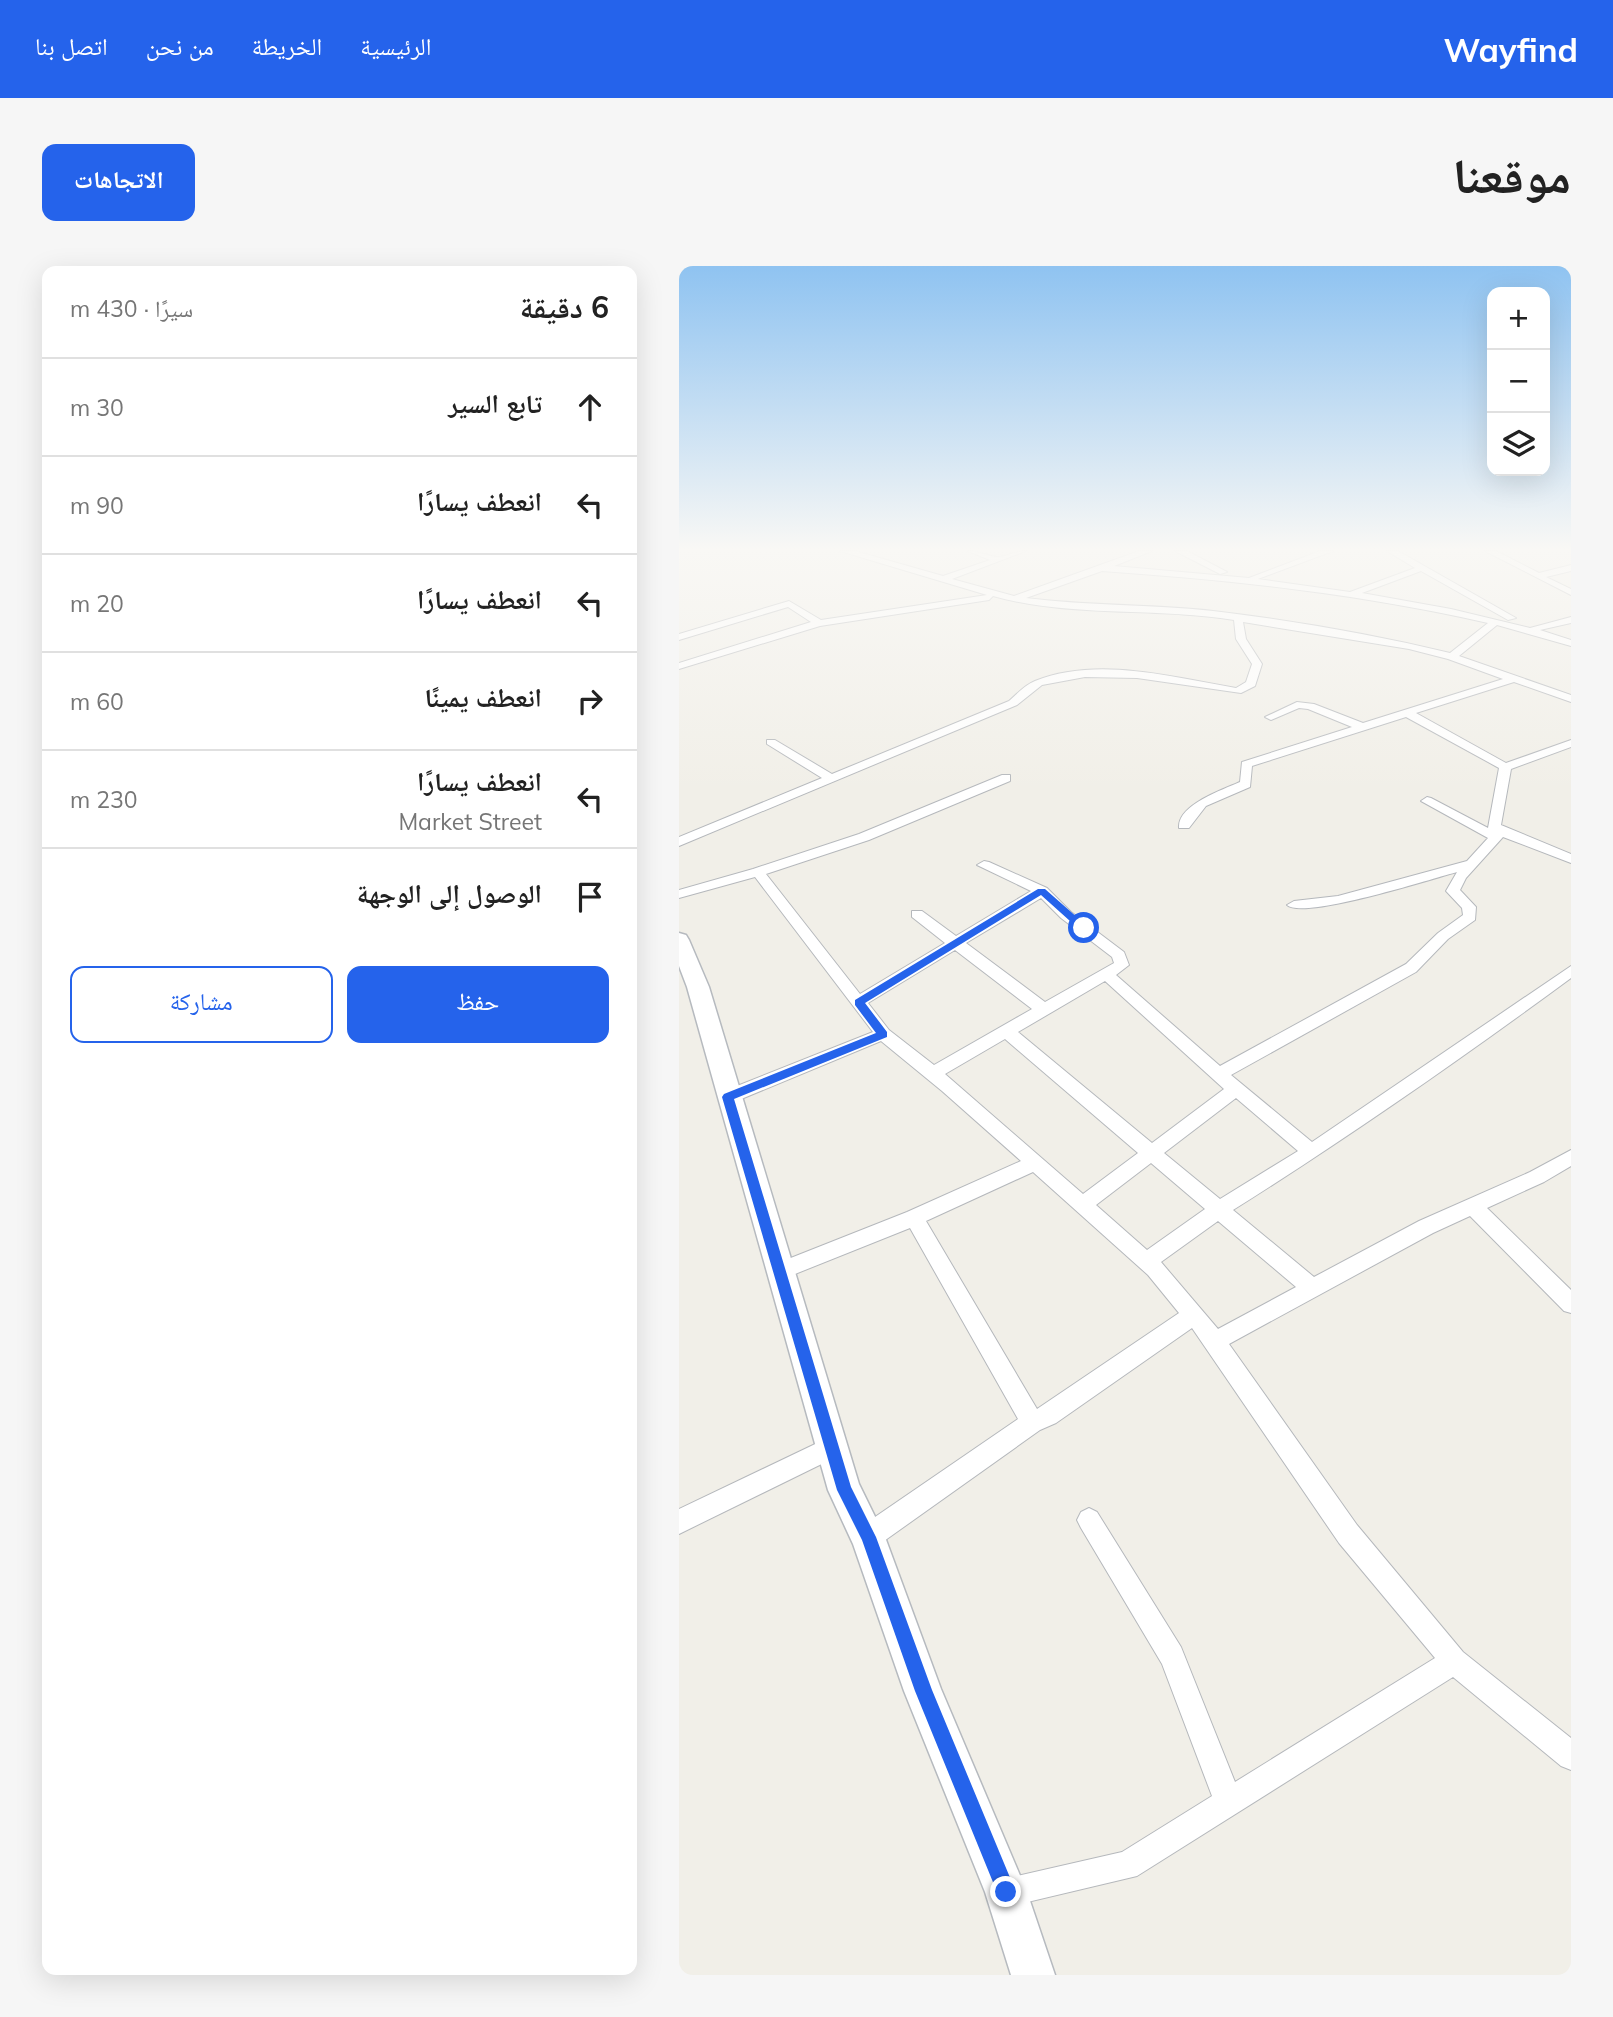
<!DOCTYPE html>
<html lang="ar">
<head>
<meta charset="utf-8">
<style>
	:root { --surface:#fff; --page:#f6f6f6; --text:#222; --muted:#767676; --line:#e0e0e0; --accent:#2563eb }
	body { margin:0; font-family:Mulish,"Noto Naskh Arabic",sans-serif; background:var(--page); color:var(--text); direction:rtl }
	.controls { position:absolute; right:21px; top:21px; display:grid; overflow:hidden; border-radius:14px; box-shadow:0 7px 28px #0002 }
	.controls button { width:63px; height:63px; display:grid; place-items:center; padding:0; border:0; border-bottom:2px solid var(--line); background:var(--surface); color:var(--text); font:35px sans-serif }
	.stop { position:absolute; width:21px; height:21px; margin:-16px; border:5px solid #2563eb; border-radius:50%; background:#fff }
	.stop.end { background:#2563eb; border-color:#fff; box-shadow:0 2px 7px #0008 }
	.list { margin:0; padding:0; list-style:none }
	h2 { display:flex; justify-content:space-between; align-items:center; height:91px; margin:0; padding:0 28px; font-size:30px }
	h2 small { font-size:23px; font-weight:400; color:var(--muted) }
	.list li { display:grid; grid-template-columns:46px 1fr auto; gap:21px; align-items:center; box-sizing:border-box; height:98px; padding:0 28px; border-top:2px solid var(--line) }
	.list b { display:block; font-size:26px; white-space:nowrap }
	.list p { margin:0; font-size:23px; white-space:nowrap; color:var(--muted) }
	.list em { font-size:23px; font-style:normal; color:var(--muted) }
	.actions { display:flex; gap:14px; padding:21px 28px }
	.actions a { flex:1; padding:16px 0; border:2px solid var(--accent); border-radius:14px; text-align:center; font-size:24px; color:var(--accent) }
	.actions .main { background:var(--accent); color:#fff }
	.icon { flex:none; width:38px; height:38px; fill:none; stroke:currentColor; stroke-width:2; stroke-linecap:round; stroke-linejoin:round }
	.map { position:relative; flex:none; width:892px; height:1709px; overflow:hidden; direction:ltr; border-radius:14px }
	header { display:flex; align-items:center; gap:42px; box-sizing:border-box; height:98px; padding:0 35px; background:var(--accent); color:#fff }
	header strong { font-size:33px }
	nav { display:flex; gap:38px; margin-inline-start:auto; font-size:24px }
	.intro { display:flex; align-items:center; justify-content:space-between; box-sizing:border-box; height:168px; padding:0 42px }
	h1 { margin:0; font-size:49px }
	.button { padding:18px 32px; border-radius:14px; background:var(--accent); color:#fff; font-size:24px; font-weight:700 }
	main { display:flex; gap:42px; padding:0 42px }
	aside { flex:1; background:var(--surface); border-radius:14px; box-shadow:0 7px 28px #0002 }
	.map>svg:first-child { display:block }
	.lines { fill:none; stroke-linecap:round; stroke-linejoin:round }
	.street-casing { stroke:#b5b8bc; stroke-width:2 }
	.secondary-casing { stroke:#b6babf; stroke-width:3 }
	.street { fill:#fff; fill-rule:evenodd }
	.secondary { fill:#fff; fill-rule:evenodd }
	.route { fill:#2563eb }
</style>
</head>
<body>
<header>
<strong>Wayfind</strong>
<nav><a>الرئيسية</a><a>الخريطة</a><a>من نحن</a><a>اتصل بنا</a></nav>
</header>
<div class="intro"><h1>موقعنا</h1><a class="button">الاتجاهات</a></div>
<main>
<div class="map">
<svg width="892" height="1709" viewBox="0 0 892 1709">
	<rect width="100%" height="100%" fill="#f1efe8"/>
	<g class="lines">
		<g class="street-casing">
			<path id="street" d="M 161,285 L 176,285 L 264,310 L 311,294 L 289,285 C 299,285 308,290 318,291 C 327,291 337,285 347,285 L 273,313 L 335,330 L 460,285 L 473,285 L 435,300 L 570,312 L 641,285 L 654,285 L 579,313 L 671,326 L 736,302 L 708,285 L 719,285 L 837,352 L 829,354 L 742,305 L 683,327 L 772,343 L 851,362 L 892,351 L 892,357 L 861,364 L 892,374 L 892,380 L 818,359 L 780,390 L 892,429 L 892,436 L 835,416 L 737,447 L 827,497 L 892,474 L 892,481 L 832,503 L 822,559 L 892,588 L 892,597 L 824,571 L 787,612 L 781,624 L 797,641 L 796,654 L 769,673 L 737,706 L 552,809 L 633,876 L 892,700 L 892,712 C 782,793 670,871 554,944 L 635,1011 L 740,955 L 851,906 L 892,884 L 892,900 L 865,916 L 808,942 L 892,1024 L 892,1047 L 885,1045 L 791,950 L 754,967 L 550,1078 L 678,1259 L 784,1386 L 892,1472 L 892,1504 L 882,1500 L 774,1411 L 458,1610 L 327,1641 L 316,1637 L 312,1626 L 316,1615 L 443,1586 L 533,1530 L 483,1398 L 402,1262 L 398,1254 L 402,1246 L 410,1242 L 418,1246 L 502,1381 L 556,1516 L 756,1392 L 660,1277 L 513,1062 L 377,1157 L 361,1164 L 198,1280 L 189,1283 L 180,1280 L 177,1271 L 180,1262 L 339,1153 L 231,962 L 101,1014 L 94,1011 L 91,1005 L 94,999 L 228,946 L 342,895 L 263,825 L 202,775 L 55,836 L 43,836 L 40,831 L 43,826 L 194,766 L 76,611 L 0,632 L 0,624 L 74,603 L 180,568 L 323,509 L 331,509 L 331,515 L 190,574 L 87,608 L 181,728 L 266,677 L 233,651 L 233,645 L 243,645 L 277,670 L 352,625 L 298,599 L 305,595 L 310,596 L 368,622 L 392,646 L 445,686 L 450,699 L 437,709 L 541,800 L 727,698 L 759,667 L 784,649 L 783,642 L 767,625 L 778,606 C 752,613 624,654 608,639 L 615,635 L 659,630 L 788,595 L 809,572 L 742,535 L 748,531 L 752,532 L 809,562 L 820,502 L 727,451 L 573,500 L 571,521 L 527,540 L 510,562 L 500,562 C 498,539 543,524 561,516 L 563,496 L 673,461 L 629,443 L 620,442 L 592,454 L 586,451 L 618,436 L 635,438 L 684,457 L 824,413 L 769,393 L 730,383 L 564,356 L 567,373 L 583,398 L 576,420 L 562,427 L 458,412 L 406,411 L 363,419 L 338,439 L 0,580 L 0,571 L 143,512 L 88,478 L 88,474 L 96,474 L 153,508 L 330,435 C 338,428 346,419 356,415 C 418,390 493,411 557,422 L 567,416 L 573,398 L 557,373 L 555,354 C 475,341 392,352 314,330 L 310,334 L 141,360 L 0,403 L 0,397 L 132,356 L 109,341 L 0,374 L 0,368 L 110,335 L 142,354 L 308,329 ZM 423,305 C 553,314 682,328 809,357 L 771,387 C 697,369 610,354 534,345 C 472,338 409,340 347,332 ZM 362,632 L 382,652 L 433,691 L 435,697 L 366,736 L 287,677 ZM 276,684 L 353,743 L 255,799 L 210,764 L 189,737 ZM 426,715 L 545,823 L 473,877 L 339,766 ZM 326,773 L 459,887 L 404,928 L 266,808 ZM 557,832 L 619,885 L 541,933 L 485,887 ZM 472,897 L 526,943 L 468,984 L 417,939 ZM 354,906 L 469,1009 L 500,1047 L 358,1143 L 247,955 ZM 539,955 L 617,1021 L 539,1063 L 482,996 Z
				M 496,285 L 508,285 L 548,306 L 541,308 Z
				M 806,285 L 817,285 L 860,307 L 892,299 L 892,305 L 867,311 L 892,323 L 892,329 Z
				M 153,1170 L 161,1173 L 164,1181 L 161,1189 L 0,1268 L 0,1243 Z"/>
		</g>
		<g class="secondary-casing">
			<path id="secondary" d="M 0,667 L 7,669 L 10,674 L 30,721 L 180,1218 L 206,1271 L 262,1423 L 348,1626 L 376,1709 L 332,1709 L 306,1626 L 225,1425 L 174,1278 L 149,1224 L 8,721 L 0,700 Z"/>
		</g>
		<use href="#street" class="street"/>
		<use href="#secondary" class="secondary"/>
	</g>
	<linearGradient id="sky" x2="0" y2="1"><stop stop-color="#8fc3f1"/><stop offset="0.54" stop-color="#f9f8f5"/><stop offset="1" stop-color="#f9f8f5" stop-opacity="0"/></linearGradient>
	<rect width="892" height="525" fill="url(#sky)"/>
	<path class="route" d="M 359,623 L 366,623 L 408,660 L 408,664 L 401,664 L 362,629 L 186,737 L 208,766 L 208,771 L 55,833 L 172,1221 L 197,1271 L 253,1424 L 337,1626 L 334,1633 L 327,1636 L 320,1633 L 318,1626 L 236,1425 L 183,1274 L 158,1224 L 43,831 L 45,828 L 197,767 L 176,739 L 176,734 Z"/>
</svg>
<div class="controls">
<button>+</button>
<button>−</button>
<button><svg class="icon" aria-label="layers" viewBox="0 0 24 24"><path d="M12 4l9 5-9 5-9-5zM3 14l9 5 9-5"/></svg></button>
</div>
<div class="stop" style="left:405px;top:662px"></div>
<div class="stop end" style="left:327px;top:1626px"></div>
</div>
<aside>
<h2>6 دقيقة<small>سيرًا · 430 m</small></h2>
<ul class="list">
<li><svg class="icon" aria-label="ahead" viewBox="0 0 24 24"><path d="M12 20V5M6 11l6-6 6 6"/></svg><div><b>تابع السير</b></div><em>30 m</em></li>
<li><svg class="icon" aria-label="left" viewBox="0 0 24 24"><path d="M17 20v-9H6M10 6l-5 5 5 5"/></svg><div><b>انعطف يسارًا</b></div><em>90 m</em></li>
<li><svg class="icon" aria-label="left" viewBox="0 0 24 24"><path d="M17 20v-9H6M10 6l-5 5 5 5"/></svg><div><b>انعطف يسارًا</b></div><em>20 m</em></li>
<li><svg class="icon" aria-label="right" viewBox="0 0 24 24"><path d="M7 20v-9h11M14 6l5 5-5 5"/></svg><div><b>انعطف يمينًا</b></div><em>60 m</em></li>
<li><svg class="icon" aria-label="left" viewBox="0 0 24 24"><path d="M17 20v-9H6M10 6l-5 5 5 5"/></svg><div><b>انعطف يسارًا</b><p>Market Street</p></div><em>230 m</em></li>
<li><svg class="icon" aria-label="arrive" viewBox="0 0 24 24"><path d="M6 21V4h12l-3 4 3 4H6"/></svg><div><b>الوصول إلى الوجهة</b></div></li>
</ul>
<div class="actions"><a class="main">حفظ</a><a>مشاركة</a></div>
</aside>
</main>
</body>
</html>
